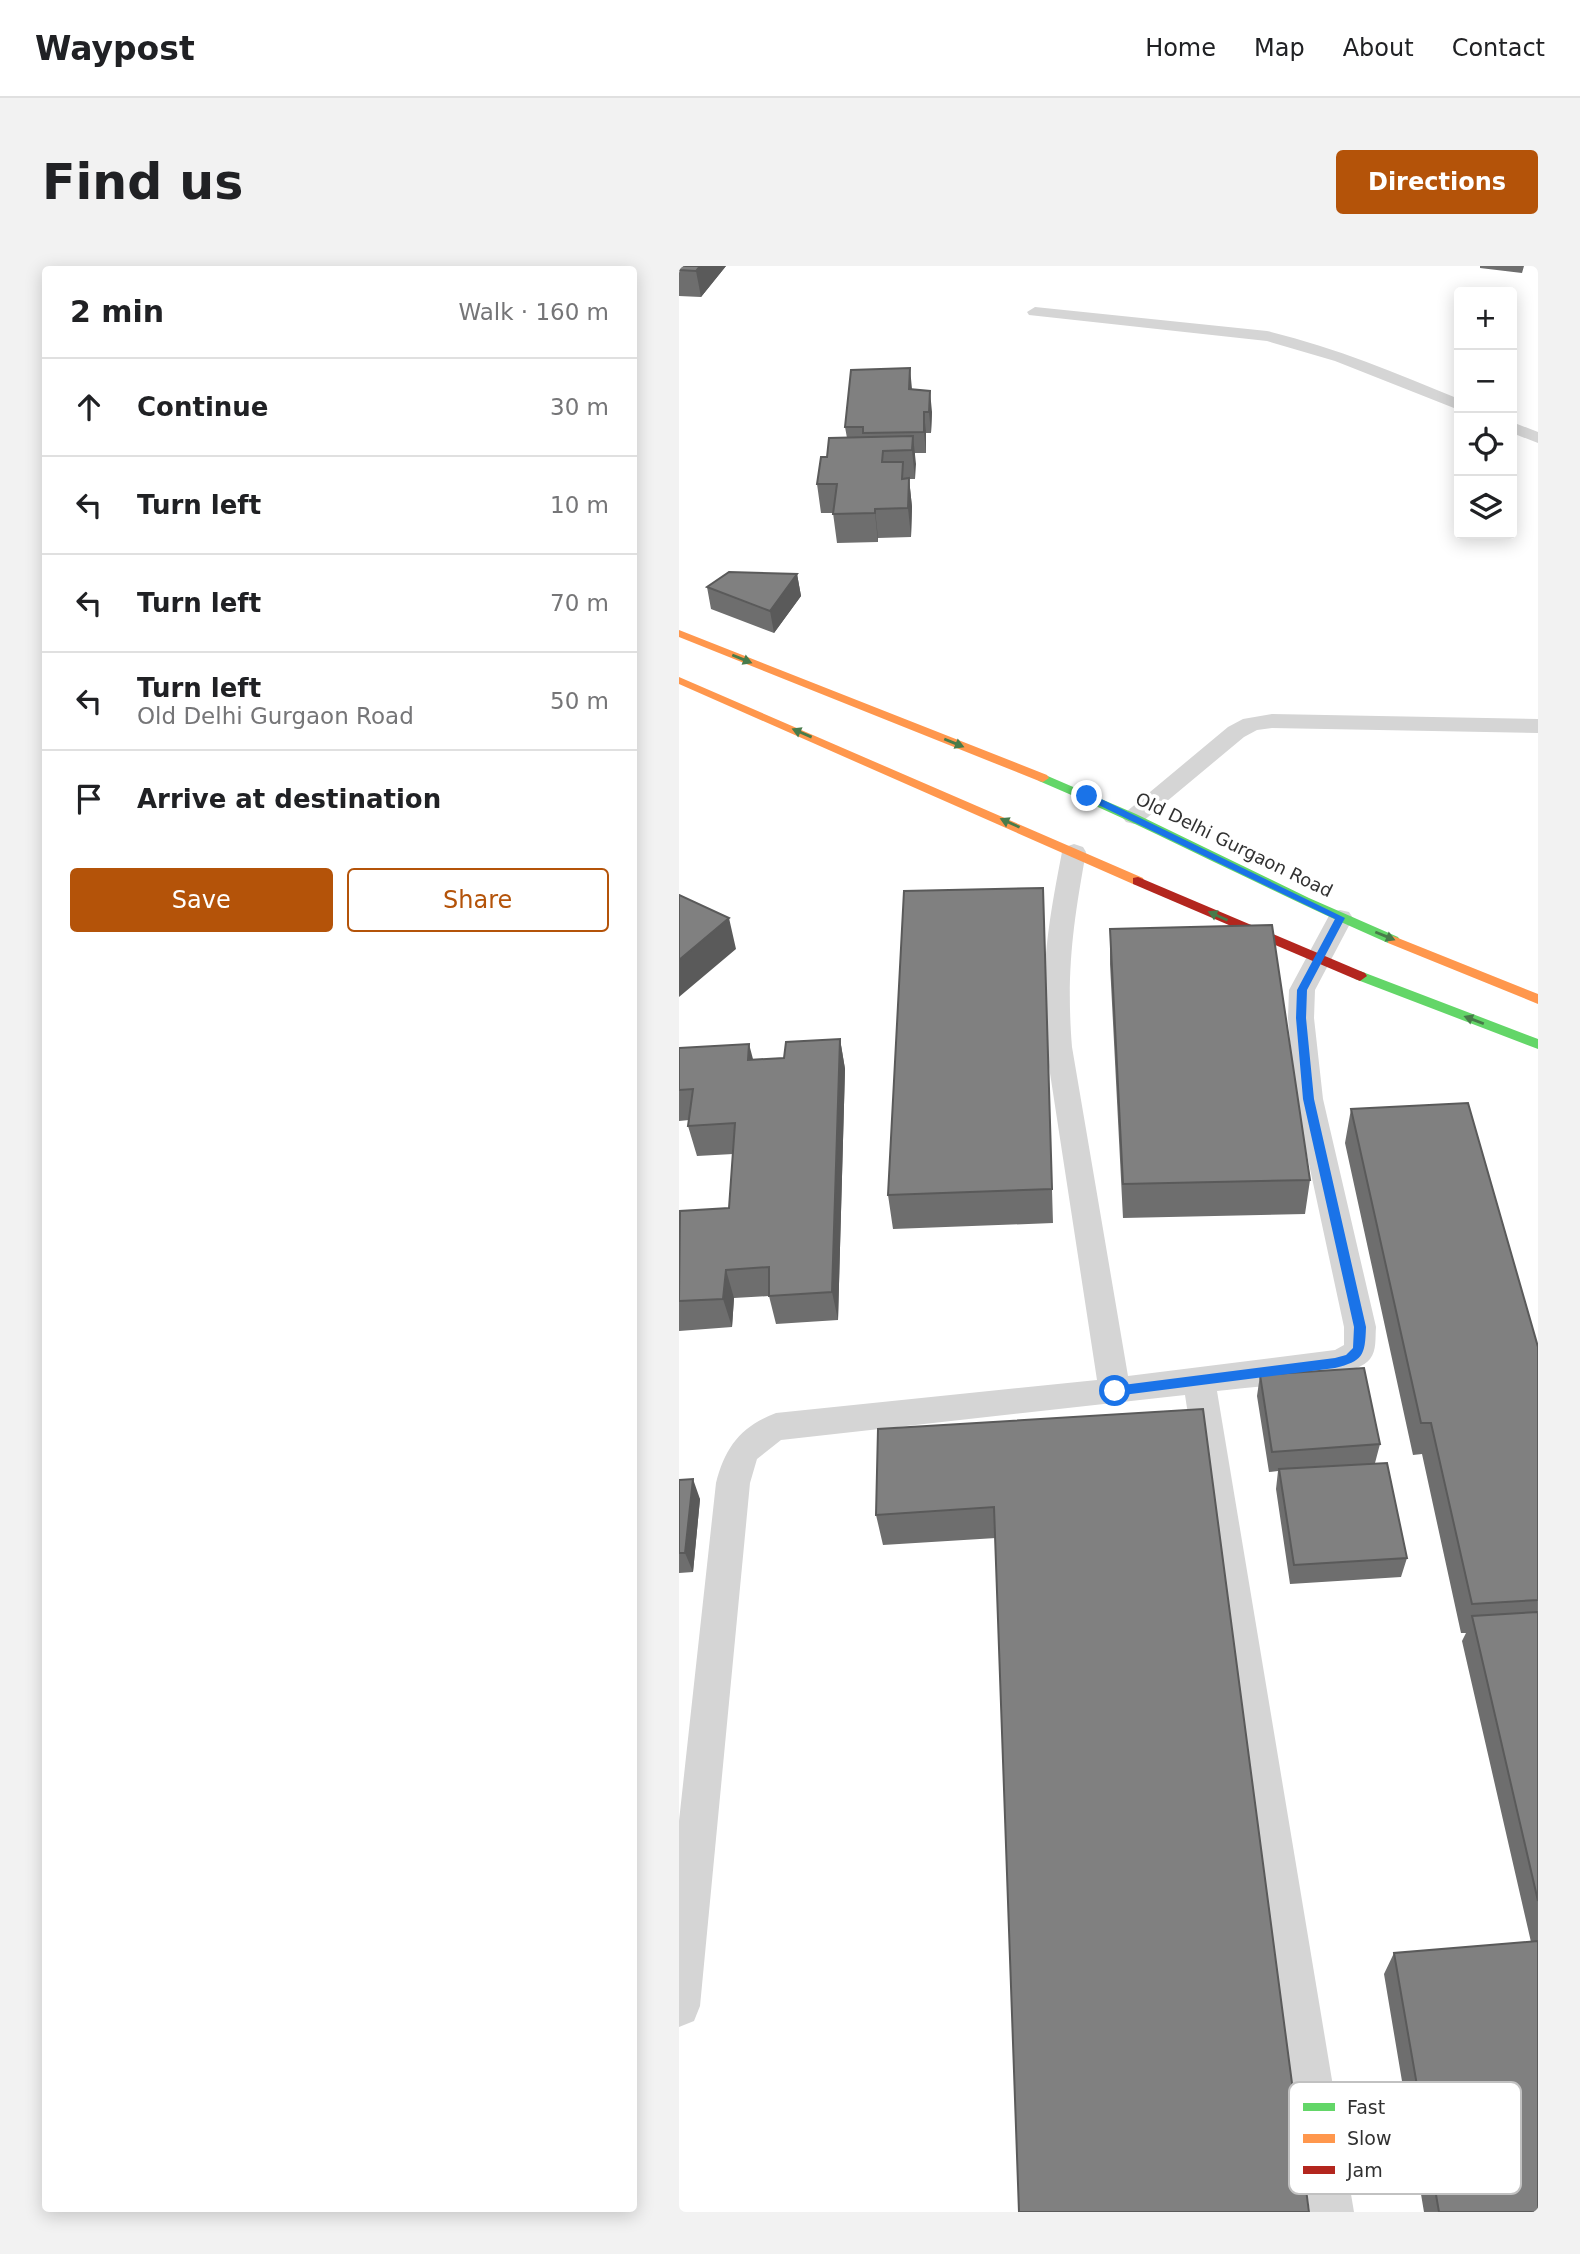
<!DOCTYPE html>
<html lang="en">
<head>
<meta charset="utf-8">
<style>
	:root { --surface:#fff; --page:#f2f2f2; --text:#202124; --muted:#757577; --line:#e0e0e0; --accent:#b45309 }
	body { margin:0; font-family:"DejaVu Sans",sans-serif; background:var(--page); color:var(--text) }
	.controls { position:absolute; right:21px; top:21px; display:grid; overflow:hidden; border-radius:7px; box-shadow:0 4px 18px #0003 }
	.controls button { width:63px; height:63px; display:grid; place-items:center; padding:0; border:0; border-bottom:2px solid var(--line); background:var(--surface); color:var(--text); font:35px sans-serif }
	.stop { position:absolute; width:21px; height:21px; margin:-16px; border:5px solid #1a73e8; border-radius:50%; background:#fff }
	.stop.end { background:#1a73e8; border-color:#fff; box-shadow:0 2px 7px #0008 }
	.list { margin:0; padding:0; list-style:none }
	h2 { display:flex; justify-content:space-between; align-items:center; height:91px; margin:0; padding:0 28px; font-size:30px }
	h2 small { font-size:23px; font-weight:400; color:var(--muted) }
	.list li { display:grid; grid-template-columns:46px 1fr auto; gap:21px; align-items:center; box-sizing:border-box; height:98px; padding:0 28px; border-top:2px solid var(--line) }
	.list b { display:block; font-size:26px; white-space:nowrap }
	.list p { margin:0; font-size:23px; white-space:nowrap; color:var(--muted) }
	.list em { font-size:23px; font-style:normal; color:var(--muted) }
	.actions { display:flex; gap:14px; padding:21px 28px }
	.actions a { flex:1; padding:16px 0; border:2px solid var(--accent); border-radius:7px; text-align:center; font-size:24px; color:var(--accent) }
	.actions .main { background:var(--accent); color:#fff }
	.icon { flex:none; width:38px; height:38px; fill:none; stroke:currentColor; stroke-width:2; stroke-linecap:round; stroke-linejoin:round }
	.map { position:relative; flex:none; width:859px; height:1946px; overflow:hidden; border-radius:7px }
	header { display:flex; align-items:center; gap:42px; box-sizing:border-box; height:98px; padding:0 35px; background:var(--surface); border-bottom:2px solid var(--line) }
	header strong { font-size:33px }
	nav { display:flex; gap:38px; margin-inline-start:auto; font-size:24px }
	.intro { display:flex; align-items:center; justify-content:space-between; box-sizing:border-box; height:168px; padding:0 42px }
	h1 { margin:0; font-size:49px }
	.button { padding:18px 32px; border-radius:7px; background:var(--accent); color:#fff; font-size:24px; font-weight:700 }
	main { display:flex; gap:42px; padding:0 42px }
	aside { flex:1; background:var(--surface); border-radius:7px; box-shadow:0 4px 18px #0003 }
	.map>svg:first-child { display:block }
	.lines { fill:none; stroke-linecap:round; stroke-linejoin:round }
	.lane { fill:#d5d5d5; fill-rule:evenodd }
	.fast { fill:#63d668; fill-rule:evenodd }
	.slow { fill:#ff974d; fill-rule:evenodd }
	.jam { fill:#b3261e; fill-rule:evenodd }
	.wall { fill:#6e6e6e }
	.shaded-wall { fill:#5a5a5a }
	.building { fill:#808080; stroke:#5a5a5a; stroke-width:2 }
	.oneway { fill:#487b4a }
	.route { fill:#1a73e8 }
	.labels { text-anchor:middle; stroke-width:7; stroke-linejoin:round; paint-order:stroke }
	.far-street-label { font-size:18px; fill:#313131; stroke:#fff }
	.key { fill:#fff; stroke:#c1c1c1; stroke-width:2 }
	.key-label { font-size:19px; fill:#313131 }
</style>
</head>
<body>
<header>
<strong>Waypost</strong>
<nav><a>Home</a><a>Map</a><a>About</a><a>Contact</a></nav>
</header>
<div class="intro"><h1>Find us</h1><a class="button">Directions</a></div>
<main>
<aside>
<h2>2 min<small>Walk · 160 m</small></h2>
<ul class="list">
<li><svg class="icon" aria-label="ahead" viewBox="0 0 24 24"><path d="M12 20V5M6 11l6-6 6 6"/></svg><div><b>Continue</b></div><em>30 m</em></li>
<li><svg class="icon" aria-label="left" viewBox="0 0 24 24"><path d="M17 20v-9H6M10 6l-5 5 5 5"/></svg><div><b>Turn left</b></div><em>10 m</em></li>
<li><svg class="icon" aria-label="left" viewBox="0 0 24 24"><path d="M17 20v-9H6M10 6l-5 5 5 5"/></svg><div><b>Turn left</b></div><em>70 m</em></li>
<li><svg class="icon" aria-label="left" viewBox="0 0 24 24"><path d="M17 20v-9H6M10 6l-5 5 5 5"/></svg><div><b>Turn left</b><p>Old Delhi Gurgaon Road</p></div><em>50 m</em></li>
<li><svg class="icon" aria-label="arrive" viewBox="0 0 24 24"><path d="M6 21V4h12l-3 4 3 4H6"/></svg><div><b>Arrive at destination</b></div></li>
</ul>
<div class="actions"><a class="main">Save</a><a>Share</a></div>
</aside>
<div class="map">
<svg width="859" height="1946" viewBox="0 0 859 1946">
	<rect width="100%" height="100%" fill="#fff"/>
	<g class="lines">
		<path class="lane" d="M 356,41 L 588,65 C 655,81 717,107 780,133 L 780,144 L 656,95 L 588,75 L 350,49 L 348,46 Z
			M 833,156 L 859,166 L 859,177 L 833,167 Z
			M 593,448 L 859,453 L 859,467 L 593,462 L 578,464 L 565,471 L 463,556 L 455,558 L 447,556 L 443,551 L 447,546 L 549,461 L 564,453 Z
			M 395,578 L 404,581 L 407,586 C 394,658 387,707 393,781 L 449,1110 L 656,1084 L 665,1079 L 665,1061 L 616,833 L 609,752 L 610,724 L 652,646 L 661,644 L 670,646 L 674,652 L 636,724 L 635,752 L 644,833 L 697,1061 C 696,1072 698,1084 691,1093 C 675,1115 568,1121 538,1125 L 675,1946 L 631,1946 L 506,1129 L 102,1174 L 78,1193 L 71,1217 L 21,1740 L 15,1755 L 0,1761 L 0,1555 L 37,1217 C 46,1181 62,1160 97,1147 L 418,1114 L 367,781 C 361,707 369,658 383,586 L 386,581 Z"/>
		<path class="fast" d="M 364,508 L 457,548 L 630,632 L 719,671 L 721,674 L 719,677 L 709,677 C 591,626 478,565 360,515 L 358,512 Z
			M 681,705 L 859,773 L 859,783 L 676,713 L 674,710 Z"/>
		<path class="slow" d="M 0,364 L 368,509 L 370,512 L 364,516 L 360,515 L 0,371 Z
			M 0,411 L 464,612 L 465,615 L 459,619 L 454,618 L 0,418 Z
			M 714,670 L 859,728 L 859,738 L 709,677 L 709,671 Z"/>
		<path class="jam" d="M 459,611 L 686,707 L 688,710 L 681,715 L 676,713 L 454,618 L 454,612 Z"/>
	</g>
	<path class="wall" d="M 0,0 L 47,0 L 22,31 L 0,30 Z
		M 801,0 L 845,0 L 843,7 L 801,2 Z
		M 233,123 L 253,146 L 252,167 L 247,167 L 247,187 L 236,187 L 236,213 L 230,213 L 233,241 L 232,271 L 199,272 L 199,276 L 158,277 L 154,247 L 142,247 L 138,218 L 168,172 L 166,161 Z
		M 118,308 L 122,330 L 95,367 L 32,343 L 28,321 Z
		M 364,622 L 374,957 L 214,963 L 209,929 Z
		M 431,663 L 631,914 L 626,948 L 444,952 L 431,698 Z
		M 161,773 L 166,803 L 159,1054 L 97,1058 L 90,1030 L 55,1032 L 53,1061 L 0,1065 L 0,950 L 50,942 L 54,888 L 18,890 L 9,860 L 10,854 L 0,855 L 0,782 L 74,794 L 105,792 Z
		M 672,843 L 859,1081 L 859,1946 L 745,1946 L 705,1708 L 715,1687 L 852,1676 L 783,1375 L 787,1367 L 782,1367 L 743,1188 L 734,1189 L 666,877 Z
		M 581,1109 L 701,1178 L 696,1197 L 728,1292 L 722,1311 L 611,1318 L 597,1223 L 599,1205 L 590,1206 L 578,1130 Z
		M 524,1143 L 317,1272 L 204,1279 L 197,1249 Z
		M 0,1214 L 21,1233 L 14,1306 L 0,1307 Z"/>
	<path class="shaded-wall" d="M 21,0 L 47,0 L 22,31 L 17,5 Z
		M 231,102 L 233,123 L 230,123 Z
		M 251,125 L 253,146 L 252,167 L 250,146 Z
		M 245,146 L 247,167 L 247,187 L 245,166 Z
		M 234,170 L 237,198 L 236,213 L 233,184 Z
		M 230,212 L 233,241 L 232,271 L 229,242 Z
		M 196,243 L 199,272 L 199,276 L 196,247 Z
		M 118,308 L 122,330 L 95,367 L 91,345 Z
		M 50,652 L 57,683 L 0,731 L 0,694 Z
		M 161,773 L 166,803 L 159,1054 L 153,1026 Z
		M 70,778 L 78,808 L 69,794 Z
		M 47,1004 L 55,1032 L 53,1061 L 44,1033 Z
		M 14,1213 L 21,1233 L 14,1306 L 6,1287 Z"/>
	<path class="building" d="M 0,0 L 21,0 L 17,5 L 0,4 Z
		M 231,102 L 230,123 L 251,125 L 250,146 L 245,146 L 245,166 L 184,167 L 184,161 L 166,161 L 172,104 Z
		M 234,170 L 233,184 L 204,185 L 203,196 L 224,196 L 223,213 L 230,212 L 229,242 L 196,243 L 196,247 L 154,248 L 158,218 L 138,218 L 142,191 L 148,191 L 150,172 Z
		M 50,306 L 118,308 L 91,345 L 28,321 Z
		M 364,622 L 373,923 L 209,929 L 225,625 Z
		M 0,629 L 50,652 L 0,694 Z
		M 593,659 L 631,914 L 444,918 L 431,663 Z
		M 161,773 L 153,1026 L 90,1030 L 90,1001 L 47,1004 L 44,1033 L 0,1035 L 1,945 L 50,942 L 56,857 L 9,860 L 14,823 L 0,824 L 0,782 L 70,778 L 69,794 L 105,792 L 107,776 Z
		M 789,837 L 859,1081 L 859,1334 L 793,1338 L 752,1157 L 742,1157 L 672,843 Z
		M 685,1102 L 701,1178 L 593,1186 L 581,1109 Z
		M 524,1143 L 630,1946 L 340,1946 L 315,1241 L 197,1249 L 199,1163 Z
		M 708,1197 L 728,1292 L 615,1299 L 600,1203 Z
		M 14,1213 L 6,1287 L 0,1287 L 0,1214 Z
		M 859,1346 L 859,1635 L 793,1350 Z
		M 859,1675 L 859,1946 L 760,1946 L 715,1687 Z"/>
	<defs><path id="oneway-solid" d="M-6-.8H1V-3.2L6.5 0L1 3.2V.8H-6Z" transform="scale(1.75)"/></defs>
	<g class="oneway">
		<use href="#oneway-solid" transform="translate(63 393) rotate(22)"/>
		<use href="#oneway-solid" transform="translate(123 467) rotate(-157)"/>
		<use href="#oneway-solid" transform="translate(275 477) rotate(22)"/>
		<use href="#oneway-solid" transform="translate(331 557) rotate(-156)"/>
		<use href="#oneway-solid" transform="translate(539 650) rotate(-156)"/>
		<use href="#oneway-solid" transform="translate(706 670) rotate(22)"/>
		<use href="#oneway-solid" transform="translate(795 754) rotate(-159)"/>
	</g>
	<path class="route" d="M 405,528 L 412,528 L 666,652 L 628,724 L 627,752 L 635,833 L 687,1061 C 686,1090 684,1095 656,1102 L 436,1130 L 430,1125 L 436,1120 L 656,1092 L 667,1089 L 674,1082 L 675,1061 L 624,833 L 617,752 L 618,724 L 656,653 L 405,532 Z"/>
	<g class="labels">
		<g class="far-street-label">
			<text transform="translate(555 579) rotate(26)" y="6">Old Delhi Gurgaon Road</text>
		</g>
	</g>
	<rect x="610" y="1816" width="232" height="112" rx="10" class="key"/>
	<rect x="624" y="1837" width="32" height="8" fill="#63d668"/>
	<rect x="624" y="1868" width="32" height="9" fill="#ff974d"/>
	<rect x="624" y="1900" width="32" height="8" fill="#b3261e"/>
	<g class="key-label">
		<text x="668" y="1848">Fast</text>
		<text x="668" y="1879">Slow</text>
		<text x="668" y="1911">Jam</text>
	</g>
</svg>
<div class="controls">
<button>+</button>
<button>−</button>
<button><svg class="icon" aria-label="locate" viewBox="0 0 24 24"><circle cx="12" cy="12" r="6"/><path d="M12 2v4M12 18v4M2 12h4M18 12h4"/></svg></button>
<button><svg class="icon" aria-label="layers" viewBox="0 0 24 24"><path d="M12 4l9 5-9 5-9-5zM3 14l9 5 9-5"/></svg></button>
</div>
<div class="stop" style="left:436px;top:1125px"></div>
<div class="stop end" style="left:408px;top:530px"></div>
</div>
</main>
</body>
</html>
